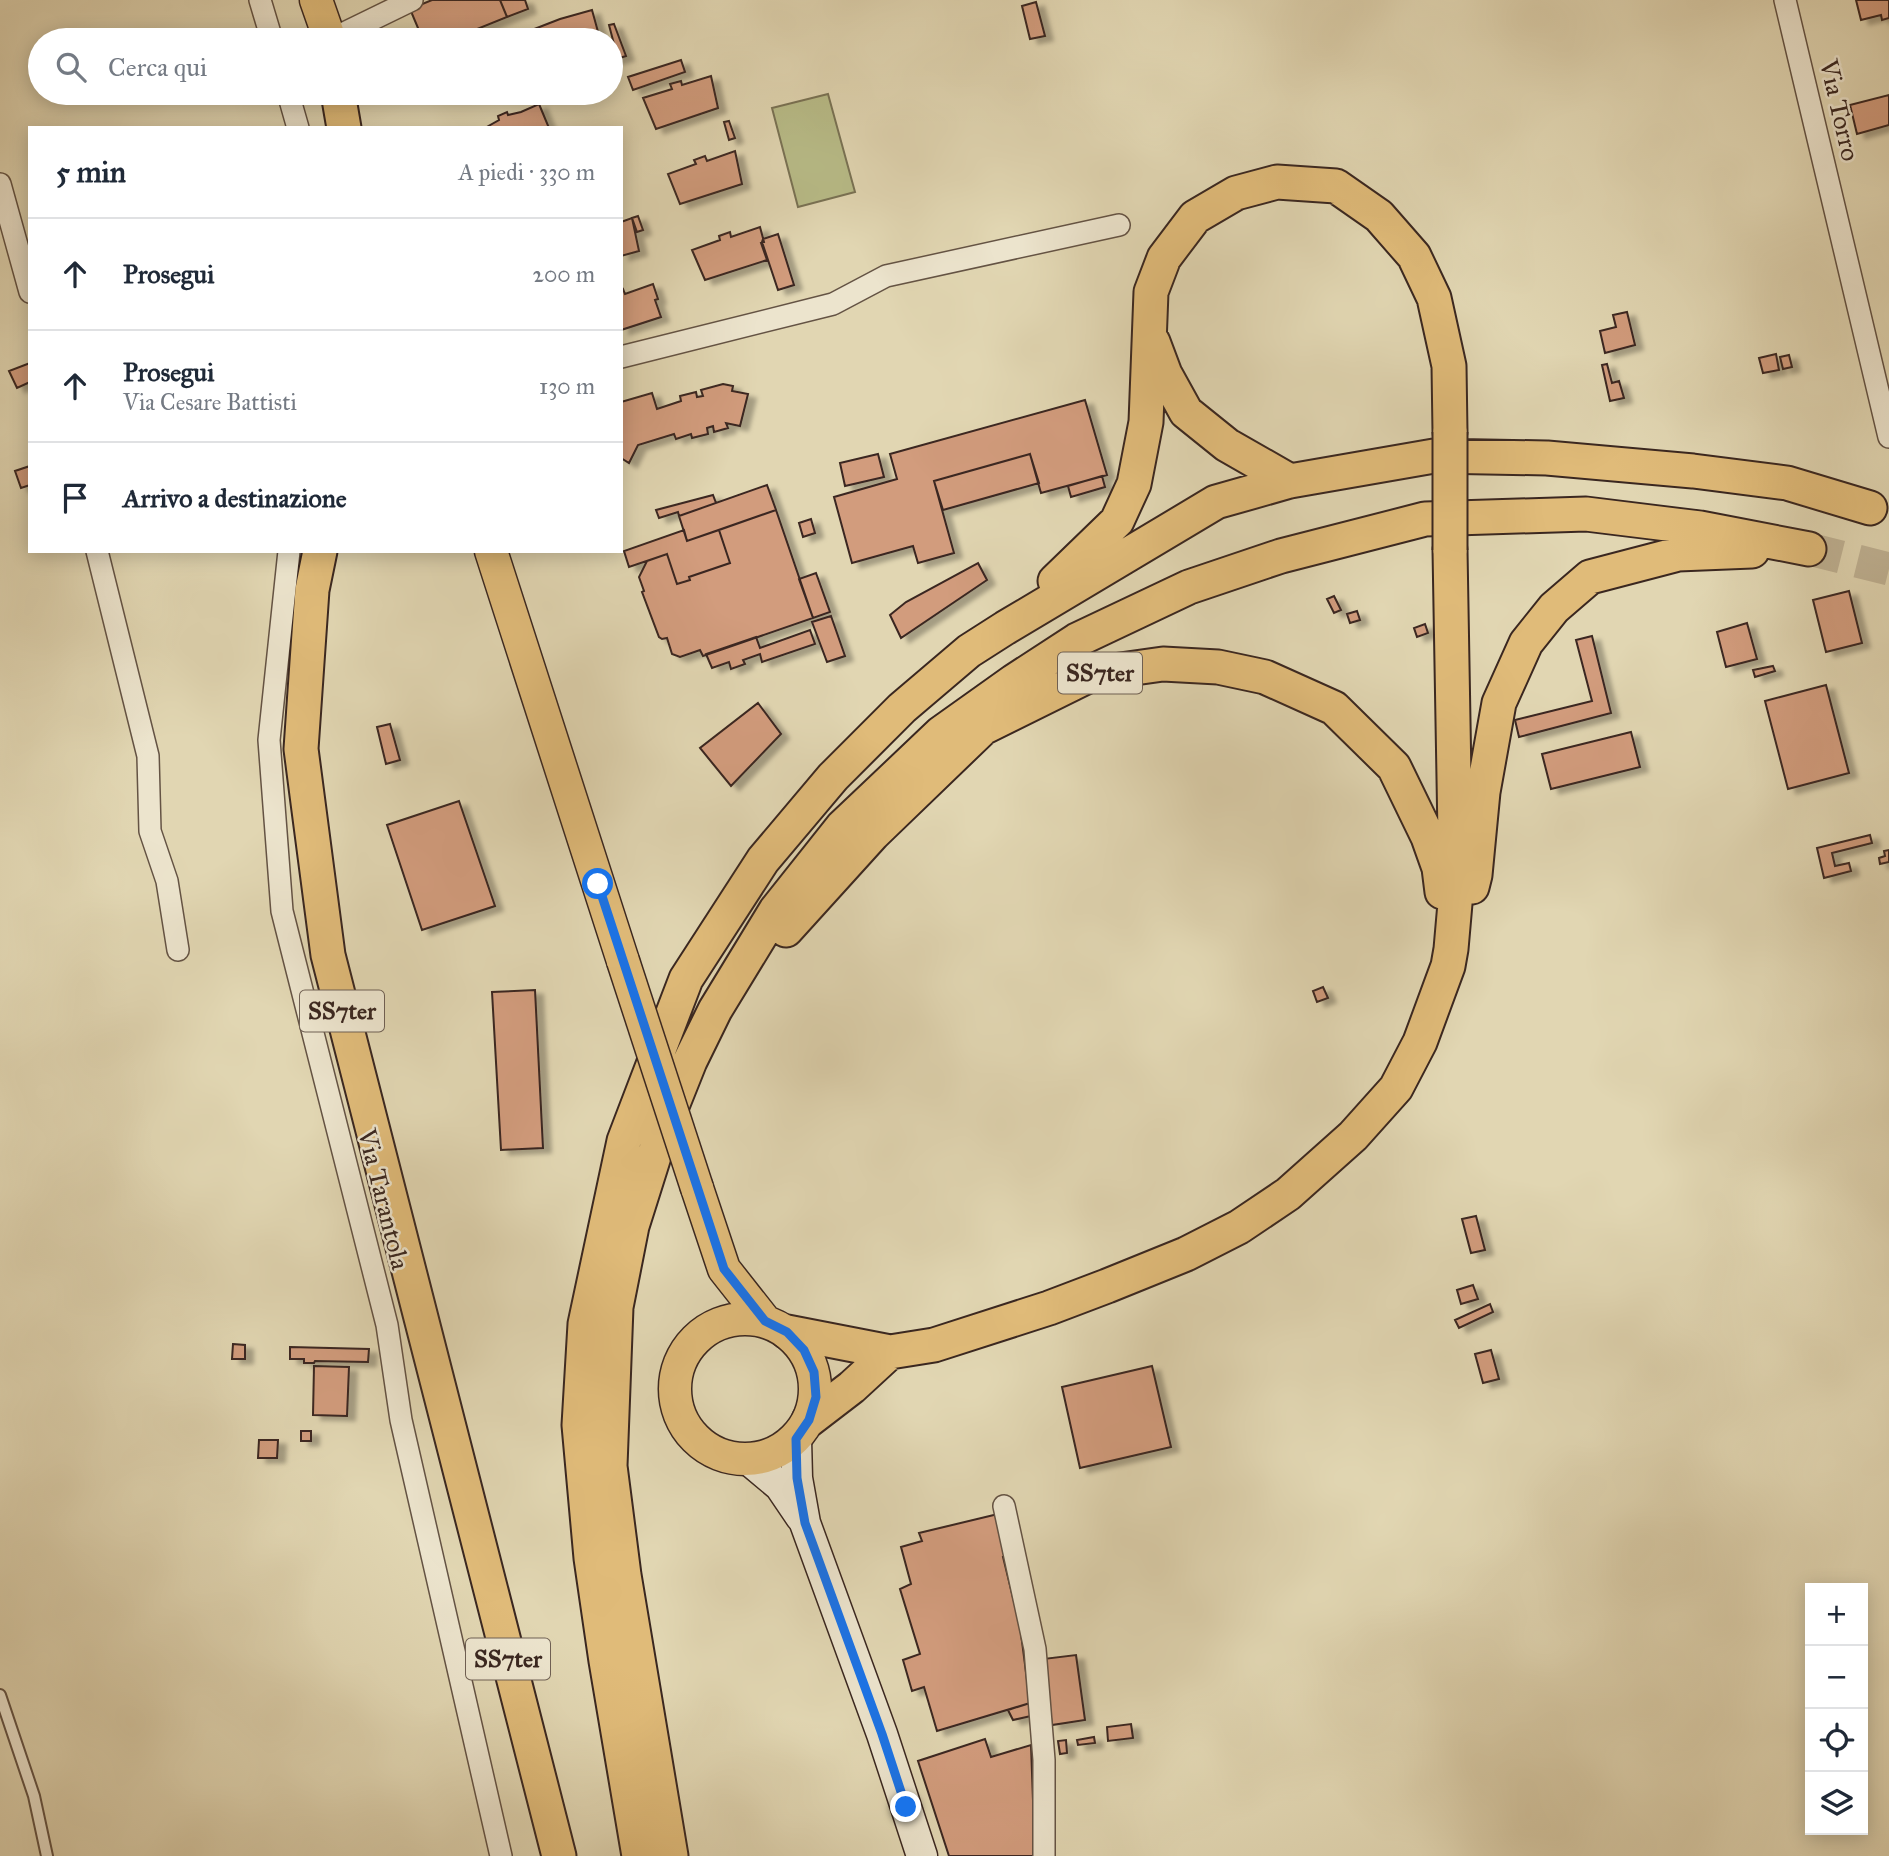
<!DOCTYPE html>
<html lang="it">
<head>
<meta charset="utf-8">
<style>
	:root { --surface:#fff; --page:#f6f6f7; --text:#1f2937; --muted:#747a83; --line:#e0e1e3 }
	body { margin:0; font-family:"IM FELL Great Primer",serif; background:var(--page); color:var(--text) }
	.controls { position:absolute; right:21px; bottom:21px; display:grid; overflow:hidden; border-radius:0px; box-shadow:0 4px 18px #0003 }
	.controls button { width:63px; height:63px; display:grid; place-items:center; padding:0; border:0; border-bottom:2px solid var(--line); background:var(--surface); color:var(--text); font:35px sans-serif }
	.stop { position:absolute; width:21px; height:21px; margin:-16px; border:5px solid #1a73e8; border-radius:50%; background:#fff }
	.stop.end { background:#1a73e8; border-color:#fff; box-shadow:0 2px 7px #0008 }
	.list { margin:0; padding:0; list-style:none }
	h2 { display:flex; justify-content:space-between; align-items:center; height:91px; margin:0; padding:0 28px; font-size:30px }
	h2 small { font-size:23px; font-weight:400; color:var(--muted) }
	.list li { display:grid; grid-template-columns:46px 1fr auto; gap:21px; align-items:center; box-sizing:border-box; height:112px; padding:0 28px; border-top:2px solid var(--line) }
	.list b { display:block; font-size:26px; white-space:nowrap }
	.list p { margin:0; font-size:23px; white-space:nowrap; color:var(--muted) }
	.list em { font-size:23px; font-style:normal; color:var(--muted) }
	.icon { flex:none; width:38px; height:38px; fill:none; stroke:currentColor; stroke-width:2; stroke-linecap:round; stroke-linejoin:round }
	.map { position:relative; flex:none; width:1889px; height:1856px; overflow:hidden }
	.search { position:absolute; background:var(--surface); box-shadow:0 4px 18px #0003; left:28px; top:28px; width:595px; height:77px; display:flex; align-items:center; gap:18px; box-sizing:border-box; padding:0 24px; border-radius:38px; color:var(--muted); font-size:26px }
	.panel { position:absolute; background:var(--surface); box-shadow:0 4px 18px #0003; left:28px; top:126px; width:595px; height:427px; border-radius:0px }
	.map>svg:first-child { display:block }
	.pitch { fill:#b8bc88; stroke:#797254; stroke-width:2 }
	.building { fill:#d29c7d; stroke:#3a2720; stroke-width:2; filter:url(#shadow) }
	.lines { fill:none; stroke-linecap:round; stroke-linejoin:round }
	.trunk-tunnel { stroke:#c0b395; stroke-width:33; stroke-dasharray:33 17; stroke-linecap:butt }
	.service-casing { stroke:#645344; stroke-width:14 }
	.minor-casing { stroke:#645344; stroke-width:24 }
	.secondary-casing { stroke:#3a2720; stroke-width:33 }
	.primary-casing { stroke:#3a2720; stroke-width:35 }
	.trunk-casing { stroke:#3a2720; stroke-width:37 }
	.service { stroke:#ece4cd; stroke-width:10 }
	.minor { stroke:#ece4cd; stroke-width:21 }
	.secondary { stroke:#ece4cd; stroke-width:30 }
	.primary { stroke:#e0bb79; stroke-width:32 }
	.trunk { stroke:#e0bb79; stroke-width:33 }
	.primary-bridge-casing { stroke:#3a2720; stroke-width:35; stroke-linecap:butt }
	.trunk-bridge-casing { stroke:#3a2720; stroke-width:37; stroke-linecap:butt }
	.primary-bridge { stroke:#e0bb79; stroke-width:32 }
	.trunk-bridge { stroke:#e0bb79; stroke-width:33 }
	.route { stroke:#1a73e8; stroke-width:9 }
	.labels { text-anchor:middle; stroke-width:5; stroke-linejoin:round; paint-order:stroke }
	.shield { fill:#ece4cd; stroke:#6f6054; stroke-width:2 }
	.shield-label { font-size:24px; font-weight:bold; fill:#3a2720 }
	.street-label { font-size:26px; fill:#3a2720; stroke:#ece4cd }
</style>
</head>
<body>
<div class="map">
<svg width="1889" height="1856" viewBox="0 0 1889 1856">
	<defs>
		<filter id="shadow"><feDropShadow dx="8" dy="4.5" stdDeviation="2" flood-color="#0004"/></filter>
	</defs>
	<rect width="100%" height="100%" fill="#e1d6b2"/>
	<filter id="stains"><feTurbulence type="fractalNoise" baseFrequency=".00286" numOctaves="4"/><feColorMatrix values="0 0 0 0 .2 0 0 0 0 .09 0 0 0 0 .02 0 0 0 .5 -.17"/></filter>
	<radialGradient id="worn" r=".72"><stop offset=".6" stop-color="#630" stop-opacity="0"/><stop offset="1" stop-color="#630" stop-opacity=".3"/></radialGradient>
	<path class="pitch" d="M 828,94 L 855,192 L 798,207 L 772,108 Z"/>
	<path class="building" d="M 432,0 L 500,0 L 507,17 L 450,40 L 423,40 L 410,9 Z
		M 500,0 L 525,0 L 528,9 L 507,17 Z
		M 1856,0 L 1889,0 L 1889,18 L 1882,20 L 1881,15 L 1861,20 Z
		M 1036,2 L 1045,36 L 1030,39 L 1022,6 Z
		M 592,10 L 600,39 L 506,40 L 560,19 Z
		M 614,24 L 626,56 L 613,60 L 611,45 L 614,44 L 609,25 Z
		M 681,60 L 685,72 L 633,90 L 628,77 Z
		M 711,76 L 718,108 L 656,129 L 643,98 L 672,89 L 670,84 L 681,81 L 682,85 Z
		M 1889,95 L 1889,125 L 1857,134 L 1850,105 Z
		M 539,104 L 549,128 L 485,128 L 499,120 L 498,116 L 507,112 L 508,115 L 521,112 Z
		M 729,121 L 735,138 L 729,140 L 724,122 Z
		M 735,151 L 742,184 L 680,204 L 668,174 L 696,164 L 694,160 L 705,156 L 707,161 Z
		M 638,216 L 643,230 L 637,232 L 632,218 Z
		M 632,218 L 639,251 L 621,256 L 621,222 Z
		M 760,227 L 764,242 L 761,243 L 767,260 L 705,280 L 692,250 L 720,240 L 719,236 L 730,232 L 731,237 Z
		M 778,234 L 794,285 L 778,290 L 762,242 L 763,239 Z
		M 653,284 L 658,299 L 655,300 L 661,317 L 621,330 L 621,290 L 623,289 L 625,294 Z
		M 1627,312 L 1635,345 L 1605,353 L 1600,331 L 1616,327 L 1613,315 Z
		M 1776,354 L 1779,370 L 1763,373 L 1759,358 Z
		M 1789,355 L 1792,367 L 1783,369 L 1780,357 Z
		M 30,363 L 30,382 L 17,388 L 9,371 Z
		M 1607,364 L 1612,383 L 1619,381 L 1624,398 L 1610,401 L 1602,365 Z
		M 723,384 L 733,386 L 732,391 L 748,394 L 740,426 L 726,423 L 728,428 L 714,432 L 713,426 L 707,428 L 708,434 L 692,438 L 691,434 L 676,439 L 674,434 L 638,445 L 629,463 L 621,458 L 621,402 L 652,393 L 657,409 L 681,401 L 680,396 L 696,392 L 697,397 L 703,396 L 701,390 Z
		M 1085,400 L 1107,475 L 1041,493 L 1030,454 L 934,481 L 954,553 L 918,563 L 913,546 L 852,563 L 834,497 L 897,479 L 890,454 Z
		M 878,454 L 884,477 L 845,486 L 840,463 Z
		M 1030,454 L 1039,483 L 943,510 L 934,481 Z
		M 30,466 L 30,485 L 21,488 L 15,471 Z
		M 1102,476 L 1105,487 L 1071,497 L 1068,486 Z
		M 767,485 L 776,510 L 687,541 L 679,516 Z
		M 713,495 L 716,503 L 679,516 L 678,512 L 659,518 L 656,510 Z
		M 776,510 L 813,618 L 703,656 L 700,650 L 680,657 L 672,654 L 667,638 L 662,639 L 659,637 L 642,592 L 644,591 L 639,577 L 647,561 L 667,554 L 677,584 L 690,580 L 689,577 L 730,563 L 719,530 Z
		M 811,519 L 815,533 L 803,537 L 799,523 Z
		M 684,530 L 687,541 L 719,530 L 730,563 L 689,577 L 690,580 L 677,584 L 667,554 L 629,567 L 624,551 Z
		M 978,563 L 987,580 L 901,638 L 890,615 L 906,602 Z
		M 816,573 L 830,612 L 813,618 L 799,579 Z
		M 1849,591 L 1862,643 L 1826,652 L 1813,600 Z
		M 1334,596 L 1341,610 L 1334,613 L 1327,599 Z
		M 1357,611 L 1360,620 L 1350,623 L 1347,614 Z
		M 831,616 L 845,656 L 827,662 L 812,622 Z
		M 1747,623 L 1757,659 L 1726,667 L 1717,632 Z
		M 1425,624 L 1428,633 L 1417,637 L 1414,628 Z
		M 810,630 L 815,644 L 762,662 L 760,654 L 743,660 L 745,664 L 731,669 L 729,662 L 712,668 L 706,654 L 756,637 L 760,648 Z
		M 1592,636 L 1611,713 L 1519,737 L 1515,720 L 1592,701 L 1576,640 Z
		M 1773,666 L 1775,671 L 1755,677 L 1753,670 Z
		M 1826,685 L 1849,773 L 1788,789 L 1765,701 Z
		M 758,703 L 781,734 L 731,786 L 700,748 Z
		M 390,724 L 400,760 L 386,764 L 377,727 Z
		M 1631,732 L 1640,767 L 1551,789 L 1542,754 Z
		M 459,801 L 495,906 L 422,930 L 387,825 Z
		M 1870,835 L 1872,843 L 1832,853 L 1835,866 L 1849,863 L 1851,871 L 1824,878 L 1817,848 Z
		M 1889,850 L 1889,862 L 1880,864 L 1879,858 L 1885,856 L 1884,851 Z
		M 1323,987 L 1328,998 L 1317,1002 L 1313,991 Z
		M 535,990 L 543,1148 L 501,1150 L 492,992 Z
		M 1476,1216 L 1485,1250 L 1471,1253 L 1462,1219 Z
		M 1473,1285 L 1478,1299 L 1461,1304 L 1457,1290 Z
		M 1490,1304 L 1493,1312 L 1459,1328 L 1455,1320 Z
		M 233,1344 L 245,1345 L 245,1359 L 232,1359 Z
		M 290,1347 L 369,1349 L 368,1362 L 315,1361 L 314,1363 L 304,1363 L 304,1359 L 290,1359 Z
		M 1491,1350 L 1499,1379 L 1483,1383 L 1475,1354 Z
		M 314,1366 L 349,1367 L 347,1416 L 313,1415 Z
		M 1152,1366 L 1171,1447 L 1080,1468 L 1062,1387 Z
		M 301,1431 L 311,1431 L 311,1441 L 301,1441 Z
		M 259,1440 L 278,1440 L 277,1458 L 258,1458 Z
		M 998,1514 L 1006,1556 L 1003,1557 L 1020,1626 L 1030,1703 L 937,1731 L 924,1687 L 912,1691 L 903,1660 L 920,1654 L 900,1589 L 911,1584 L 901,1547 L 922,1541 L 919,1533 Z
		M 1076,1655 L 1085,1720 L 1052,1725 L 1043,1659 Z
		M 1030,1703 L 1031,1716 L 1013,1720 L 1008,1710 Z
		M 1131,1724 L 1133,1738 L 1108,1741 L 1107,1727 Z
		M 1094,1737 L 1095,1743 L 1078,1745 L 1077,1740 Z
		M 985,1739 L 991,1757 L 1031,1745 L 1035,1856 L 949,1856 L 918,1761 Z
		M 1066,1740 L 1067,1753 L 1060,1754 L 1058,1741 Z"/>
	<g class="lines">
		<path class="trunk-tunnel" d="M 1809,549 L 1889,569"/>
		<g class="service-casing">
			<path id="service" d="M 0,1695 L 34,1796 L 47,1856"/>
		</g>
		<g class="minor-casing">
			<path id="minor" d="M 260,0 L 272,40
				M 1785,0 L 1889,437
				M 330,40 L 412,0
				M 288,93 L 298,128
				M 0,184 L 30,292
				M 621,357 L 833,304 L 886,276 L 1119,225
				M 97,551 L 148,756 L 150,831 L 167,881 L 178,950
				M 289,551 L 269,740 L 282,911 L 387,1325 L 401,1420 L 501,1856
				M 1004,1506 L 1035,1649 L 1044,1760 L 1044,1856"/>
		</g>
		<g class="secondary-casing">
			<path id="secondary" d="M 796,1439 L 797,1478 L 805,1523 L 882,1734 L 922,1856
				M 749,1460 L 780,1486 L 801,1517"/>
		</g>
		<g class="primary-casing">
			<path id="primary" d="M 316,0 L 330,40
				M 491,551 L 623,961
				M 697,1188 L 724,1269 L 765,1321
				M675 1389a70 70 0 1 1 140 0a70 70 0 1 1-140 0Z"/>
		</g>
		<g class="trunk-casing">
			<path id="trunk" d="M 338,93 L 344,128
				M 1153,342 L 1165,374 L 1186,412 L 1227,445 L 1290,481
				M 320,551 L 312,590 L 301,749 L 328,955 L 559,1856
				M 1055,581 L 1117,521 L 1134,484 L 1146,422 L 1151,292 L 1164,258 L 1195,217 L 1236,193 L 1277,182 L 1336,186 L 1379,216 L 1414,256 L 1434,298 L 1449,366 L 1450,432
				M 1472,887 L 1475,875 L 1483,792 L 1499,703 L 1526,643 L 1554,608 L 1590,577 L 1678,554 L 1752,551
				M 786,930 L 873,834 L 983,728 L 1092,674 L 1163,664 L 1218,667 L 1265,677 L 1334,708 L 1394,767 L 1428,837 L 1439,868 L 1442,892
				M 787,1332 L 890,1352 L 934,1345 L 1049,1308 L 1107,1286 L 1186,1254 L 1239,1227 L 1288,1194 L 1353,1136 L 1396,1088 L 1420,1042 L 1448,966 L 1451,949 L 1456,892 L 1450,550
				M 809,1420 L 852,1387 L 890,1352
				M 639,1856 L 606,1661 L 591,1558 L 579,1425 L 585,1324 L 624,1141 L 686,979 L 763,860 L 833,777 L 902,708 L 969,651 L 1005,628 L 1216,502 L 1290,481 L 1434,456 L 1547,458 L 1693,471 L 1787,483 L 1870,508
				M 671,1856 L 624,1575 L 610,1466 L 616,1307 L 632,1226 L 662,1131 L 690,1061 L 715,1010 L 776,910 L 842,827 L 941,733 L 1014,681 L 1077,640 L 1189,587 L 1281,556 L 1425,519 L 1586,514 L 1700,528 L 1809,549"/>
		</g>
		<use href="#service" class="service"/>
		<use href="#minor" class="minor"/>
		<use href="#secondary" class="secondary"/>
		<use href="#primary" class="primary"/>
		<use href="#trunk" class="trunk"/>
		<g class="primary-bridge-casing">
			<path id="primary-bridge" d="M 623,961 L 697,1188"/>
		</g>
		<g class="trunk-bridge-casing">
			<path id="trunk-bridge" d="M 1450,550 L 1450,432"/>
		</g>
		<use href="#primary-bridge" class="primary-bridge"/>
		<use href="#trunk-bridge" class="trunk-bridge"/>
	</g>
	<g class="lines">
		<path class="route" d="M 598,884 L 724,1269 L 765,1321 L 787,1332 L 804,1350 L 814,1372 L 816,1397 L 809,1420 L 796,1439 L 797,1478 L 805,1523 L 882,1734 L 906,1807"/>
	</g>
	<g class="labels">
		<g class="shield">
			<rect x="1058" y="652.5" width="84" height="41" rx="5"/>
			<rect x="300" y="990.5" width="84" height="41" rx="5"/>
			<rect x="466" y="1638.5" width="84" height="41" rx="5"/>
		</g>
		<g class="shield-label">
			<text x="1100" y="681">SS7ter</text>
			<text x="342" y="1019">SS7ter</text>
			<text x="508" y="1667">SS7ter</text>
		</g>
		<g class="street-label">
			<text transform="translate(1840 110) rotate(77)" y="9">Via Torro</text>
			<text transform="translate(384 1199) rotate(76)" y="9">Via Tarantola</text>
		</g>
	</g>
	<rect width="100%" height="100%" filter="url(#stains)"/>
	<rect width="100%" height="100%" fill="url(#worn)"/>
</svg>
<div class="controls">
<button>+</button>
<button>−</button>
<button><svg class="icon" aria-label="locate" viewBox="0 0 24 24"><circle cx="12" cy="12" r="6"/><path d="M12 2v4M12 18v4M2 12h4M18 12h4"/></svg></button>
<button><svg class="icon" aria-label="layers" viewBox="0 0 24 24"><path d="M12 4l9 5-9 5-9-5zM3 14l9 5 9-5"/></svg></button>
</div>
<div class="stop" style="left:598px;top:884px"></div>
<div class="stop end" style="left:906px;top:1807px"></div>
<div class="search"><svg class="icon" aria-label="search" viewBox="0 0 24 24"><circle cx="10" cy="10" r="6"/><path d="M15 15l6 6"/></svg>Cerca qui</div>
<section class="panel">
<h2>5 min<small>A piedi · 330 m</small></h2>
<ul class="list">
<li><svg class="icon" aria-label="ahead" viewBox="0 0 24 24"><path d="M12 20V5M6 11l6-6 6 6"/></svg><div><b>Prosegui</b></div><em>200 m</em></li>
<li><svg class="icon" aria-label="ahead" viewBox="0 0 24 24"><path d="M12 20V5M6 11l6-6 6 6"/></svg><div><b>Prosegui</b><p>Via Cesare Battisti</p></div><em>130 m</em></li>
<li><svg class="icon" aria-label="arrive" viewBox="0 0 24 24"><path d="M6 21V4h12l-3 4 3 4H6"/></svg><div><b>Arrivo a destinazione</b></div></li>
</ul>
</section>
</div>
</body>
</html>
